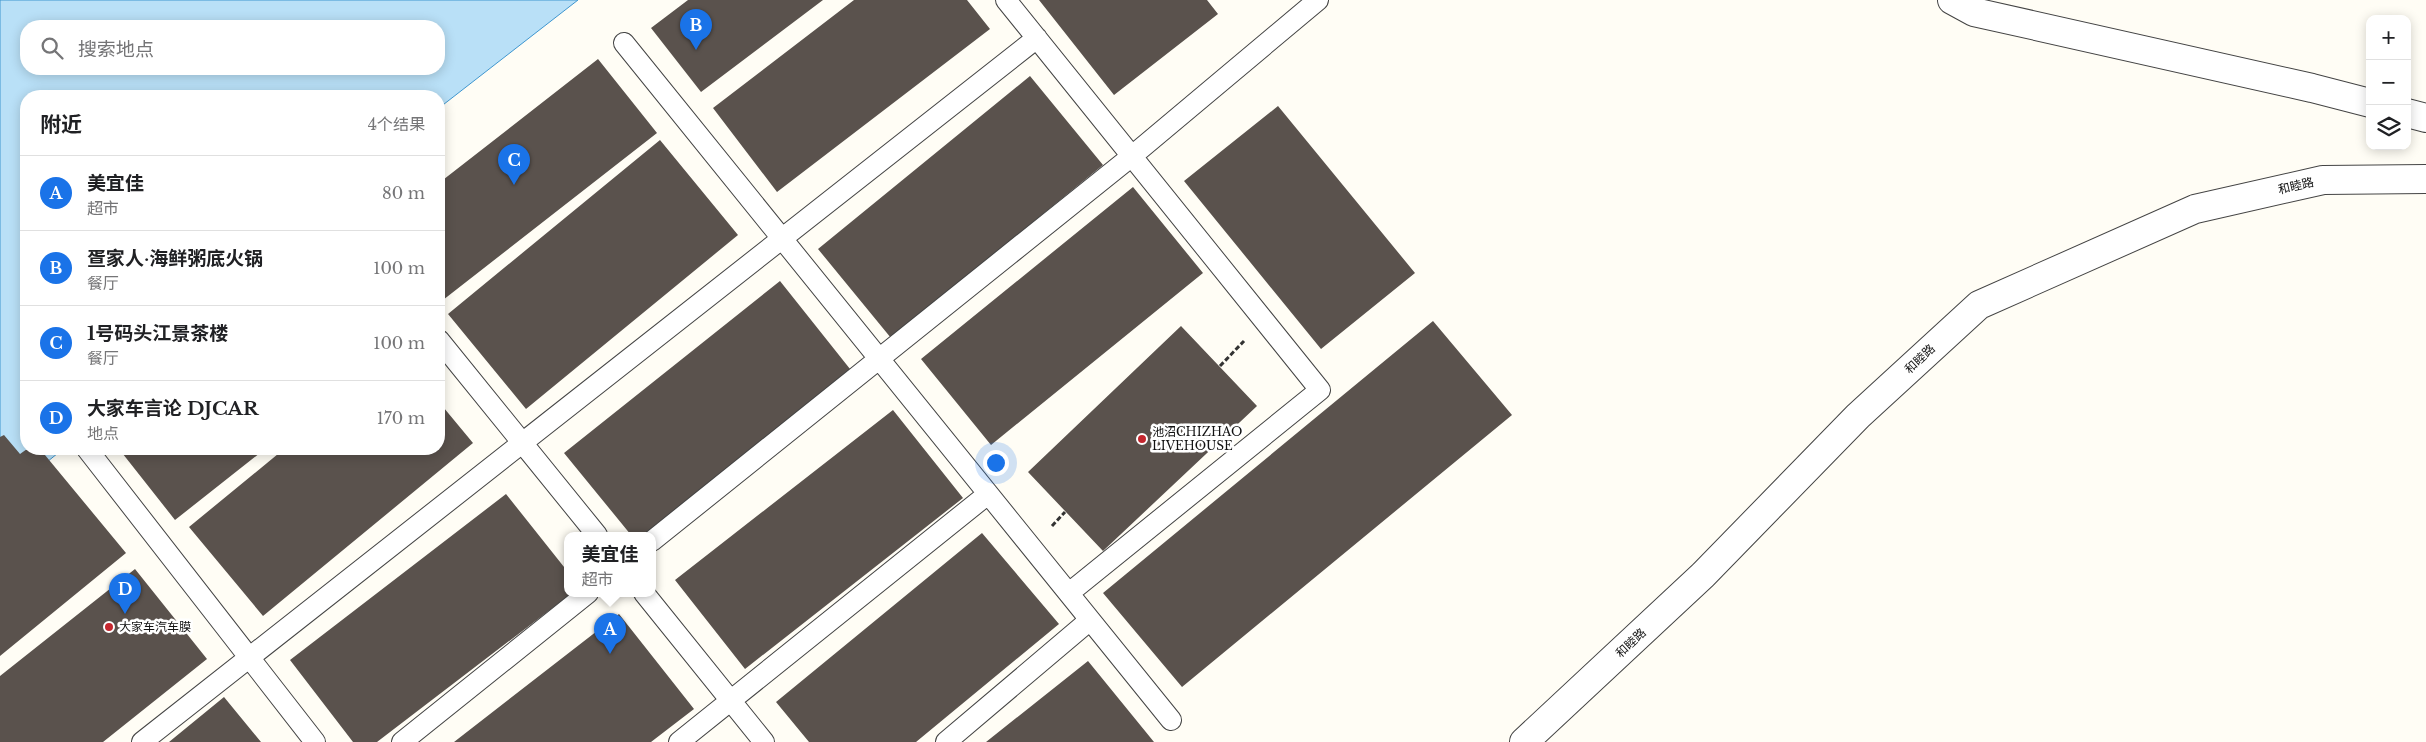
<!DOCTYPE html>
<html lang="zh">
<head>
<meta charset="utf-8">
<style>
	:root { --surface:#fff; --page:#f6f6f6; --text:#202124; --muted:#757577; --line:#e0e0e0; --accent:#1a73e8 }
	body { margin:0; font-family:"Libre Baskerville","Noto Sans SC",serif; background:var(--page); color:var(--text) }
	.controls { position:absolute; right:15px; top:15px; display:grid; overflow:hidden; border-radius:10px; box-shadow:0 2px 12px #0003 }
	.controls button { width:45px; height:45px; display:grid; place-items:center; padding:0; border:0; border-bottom:1px solid var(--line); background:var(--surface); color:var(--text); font:25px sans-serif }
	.you { position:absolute; left:995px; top:462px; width:18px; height:18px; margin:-12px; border:4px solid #fff; border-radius:50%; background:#1a73e8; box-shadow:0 0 0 8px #1a73e833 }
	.badge { display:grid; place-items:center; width:32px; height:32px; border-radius:50%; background:var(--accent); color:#fff; font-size:16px; font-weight:700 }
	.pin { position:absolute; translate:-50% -41px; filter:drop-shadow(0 1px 2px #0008) }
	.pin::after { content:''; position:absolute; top:26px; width:18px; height:15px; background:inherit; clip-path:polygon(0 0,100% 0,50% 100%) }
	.popup { position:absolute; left:564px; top:532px; width:92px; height:65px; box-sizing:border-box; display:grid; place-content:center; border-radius:10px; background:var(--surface); filter:drop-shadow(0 1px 4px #0005); font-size:16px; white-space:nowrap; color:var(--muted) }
	.popup b { font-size:19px; color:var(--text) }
	.popup::after { content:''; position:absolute; left:50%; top:100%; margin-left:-10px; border:10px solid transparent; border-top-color:var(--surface) }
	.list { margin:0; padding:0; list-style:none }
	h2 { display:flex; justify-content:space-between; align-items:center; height:65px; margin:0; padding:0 20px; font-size:21px }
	h2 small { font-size:16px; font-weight:400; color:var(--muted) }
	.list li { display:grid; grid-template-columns:32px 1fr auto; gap:15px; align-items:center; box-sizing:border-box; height:75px; padding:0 20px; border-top:1px solid var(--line) }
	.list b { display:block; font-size:19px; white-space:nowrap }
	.list p { margin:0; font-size:16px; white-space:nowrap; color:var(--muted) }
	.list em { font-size:16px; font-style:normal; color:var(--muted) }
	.icon { flex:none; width:28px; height:28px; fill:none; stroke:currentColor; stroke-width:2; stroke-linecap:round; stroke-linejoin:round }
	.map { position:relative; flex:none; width:2426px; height:742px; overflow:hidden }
	.search { position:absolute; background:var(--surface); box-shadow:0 2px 12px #0003; left:20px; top:20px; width:425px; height:55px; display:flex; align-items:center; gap:12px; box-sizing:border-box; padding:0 18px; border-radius:20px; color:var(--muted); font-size:19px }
	.panel { position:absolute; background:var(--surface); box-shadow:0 2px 12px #0003; left:20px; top:90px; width:425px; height:365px; border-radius:20px }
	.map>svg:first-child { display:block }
	.water { fill:#b9e0f7; stroke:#3f96cf; fill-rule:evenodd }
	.building { fill:#5a524d }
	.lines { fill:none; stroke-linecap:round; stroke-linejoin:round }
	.lane-casing { stroke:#444; stroke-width:22 }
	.street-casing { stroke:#444; stroke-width:30 }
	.path { stroke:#333; stroke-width:3; stroke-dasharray:5 2.5; stroke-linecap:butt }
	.lane { stroke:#fff; stroke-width:20 }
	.street { stroke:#fff; stroke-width:28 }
	.poi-dot { fill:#c4262e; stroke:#fff; stroke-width:2 }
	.labels { text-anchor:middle; stroke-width:5; stroke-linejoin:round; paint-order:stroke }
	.street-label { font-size:12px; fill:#111; stroke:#fff }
	.poi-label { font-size:12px; fill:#111; stroke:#fff; text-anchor:start }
</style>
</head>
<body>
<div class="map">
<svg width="2426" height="742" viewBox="0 0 2426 742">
	<rect width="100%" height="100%" fill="#fffdf5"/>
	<path class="water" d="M 0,0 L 578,0 L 439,108 L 439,96 L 26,96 L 26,449 L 63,449 L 0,500 ZM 26,26 L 439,26 L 439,69 L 26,69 Z"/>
	<path class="building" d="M 688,0 L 823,0 L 701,92 L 651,28 Z
		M 854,0 L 967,0 L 990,29 L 777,192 L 713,108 Z
		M 1039,0 L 1207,0 L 1218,14 L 1114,95 Z
		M 598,59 L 657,133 L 443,300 L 439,294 L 439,183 Z
		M 1030,76 L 1103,165 L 891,338 L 818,249 Z
		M 1278,106 L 1415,273 L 1321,349 L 1184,181 Z
		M 660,140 L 738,235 L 526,409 L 448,314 Z
		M 1133,187 L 1203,273 L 991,445 L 921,359 Z
		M 780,281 L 854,374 L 652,535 L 631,535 L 564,453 Z
		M 1433,321 L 1512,415 L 1182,687 L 1103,593 Z
		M 1181,326 L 1257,406 L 1103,551 L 1028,472 Z
		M 439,402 L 473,443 L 263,616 L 189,527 L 284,449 L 439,449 Z
		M 893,410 L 963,498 L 745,669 L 675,580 Z
		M 4,435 L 20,454 L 27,449 L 40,449 L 126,553 L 0,656 L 0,437 Z
		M 119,449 L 265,449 L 175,520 Z
		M 506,494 L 568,572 L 568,593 L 572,593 L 377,742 L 353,742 L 290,660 Z
		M 982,533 L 1059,624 L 916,742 L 809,742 L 776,702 Z
		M 135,569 L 207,659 L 103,742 L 0,742 L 0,676 Z
		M 619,614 L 694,709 L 651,742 L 454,742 Z
		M 1088,661 L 1154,742 L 986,742 Z
		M 224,697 L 261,742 L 169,742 Z"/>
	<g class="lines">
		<g class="lane-casing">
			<path id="lane" d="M 1006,0 L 1320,390 L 1069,593
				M 624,43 L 1171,720
				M 439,340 L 597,535
				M 87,449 L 315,742
				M 652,541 L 1132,156 L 1318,0
				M 644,593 L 764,742
				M 142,742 L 1037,38
				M 402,742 L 588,593
				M 679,742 L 988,494
				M 946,742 L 1090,620"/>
		</g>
		<g class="street-casing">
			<path id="street" d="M 1952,0 L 1974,12 L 2312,88 L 2370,103
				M 2407,113 L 2426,118
				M 1524,742 L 1703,575 L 1858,416 L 1979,305 L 2195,209 L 2323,180 L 2426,179"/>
		</g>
		<path class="path" d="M 1220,366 L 1244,341
			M 1052,526 L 1065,512"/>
		<use href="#lane" class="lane"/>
		<use href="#street" class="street"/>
	</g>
	<g class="poi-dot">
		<circle cx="1142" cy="439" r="5"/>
		<circle cx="109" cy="627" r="5"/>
	</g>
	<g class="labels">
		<g class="street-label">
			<text transform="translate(2296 186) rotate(-13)" y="4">和睦路</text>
			<text transform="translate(1920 359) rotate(-43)" y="4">和睦路</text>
			<text transform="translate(1631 643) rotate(-43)" y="4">和睦路</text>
		</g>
		<g class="poi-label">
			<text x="1152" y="436">池沼CHIZHAO<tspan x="1152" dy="14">LIVEHOUSE</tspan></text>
			<text x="119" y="631">大家车汽车膜</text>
		</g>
	</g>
</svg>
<div class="controls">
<button>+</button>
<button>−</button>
<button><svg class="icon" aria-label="layers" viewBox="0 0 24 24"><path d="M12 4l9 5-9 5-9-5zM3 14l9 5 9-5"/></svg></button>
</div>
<div class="you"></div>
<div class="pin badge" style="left:610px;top:654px">A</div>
<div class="popup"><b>美宜佳</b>超市</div>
<div class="pin badge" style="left:696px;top:50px">B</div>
<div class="pin badge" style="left:514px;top:185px">C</div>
<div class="pin badge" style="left:125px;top:614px">D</div>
<div class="search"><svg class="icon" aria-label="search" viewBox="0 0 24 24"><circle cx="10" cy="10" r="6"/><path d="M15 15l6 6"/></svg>搜索地点</div>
<section class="panel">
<h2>附近<small>4个结果</small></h2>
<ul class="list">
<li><span class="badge">A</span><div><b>美宜佳</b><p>超市</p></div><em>80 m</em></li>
<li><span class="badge">B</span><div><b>疍家人·海鲜粥底火锅</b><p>餐厅</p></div><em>100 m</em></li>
<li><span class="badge">C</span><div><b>1号码头江景茶楼</b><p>餐厅</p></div><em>100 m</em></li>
<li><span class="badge">D</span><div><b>大家车言论 DJCAR</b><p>地点</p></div><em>170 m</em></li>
</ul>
</section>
</div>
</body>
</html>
